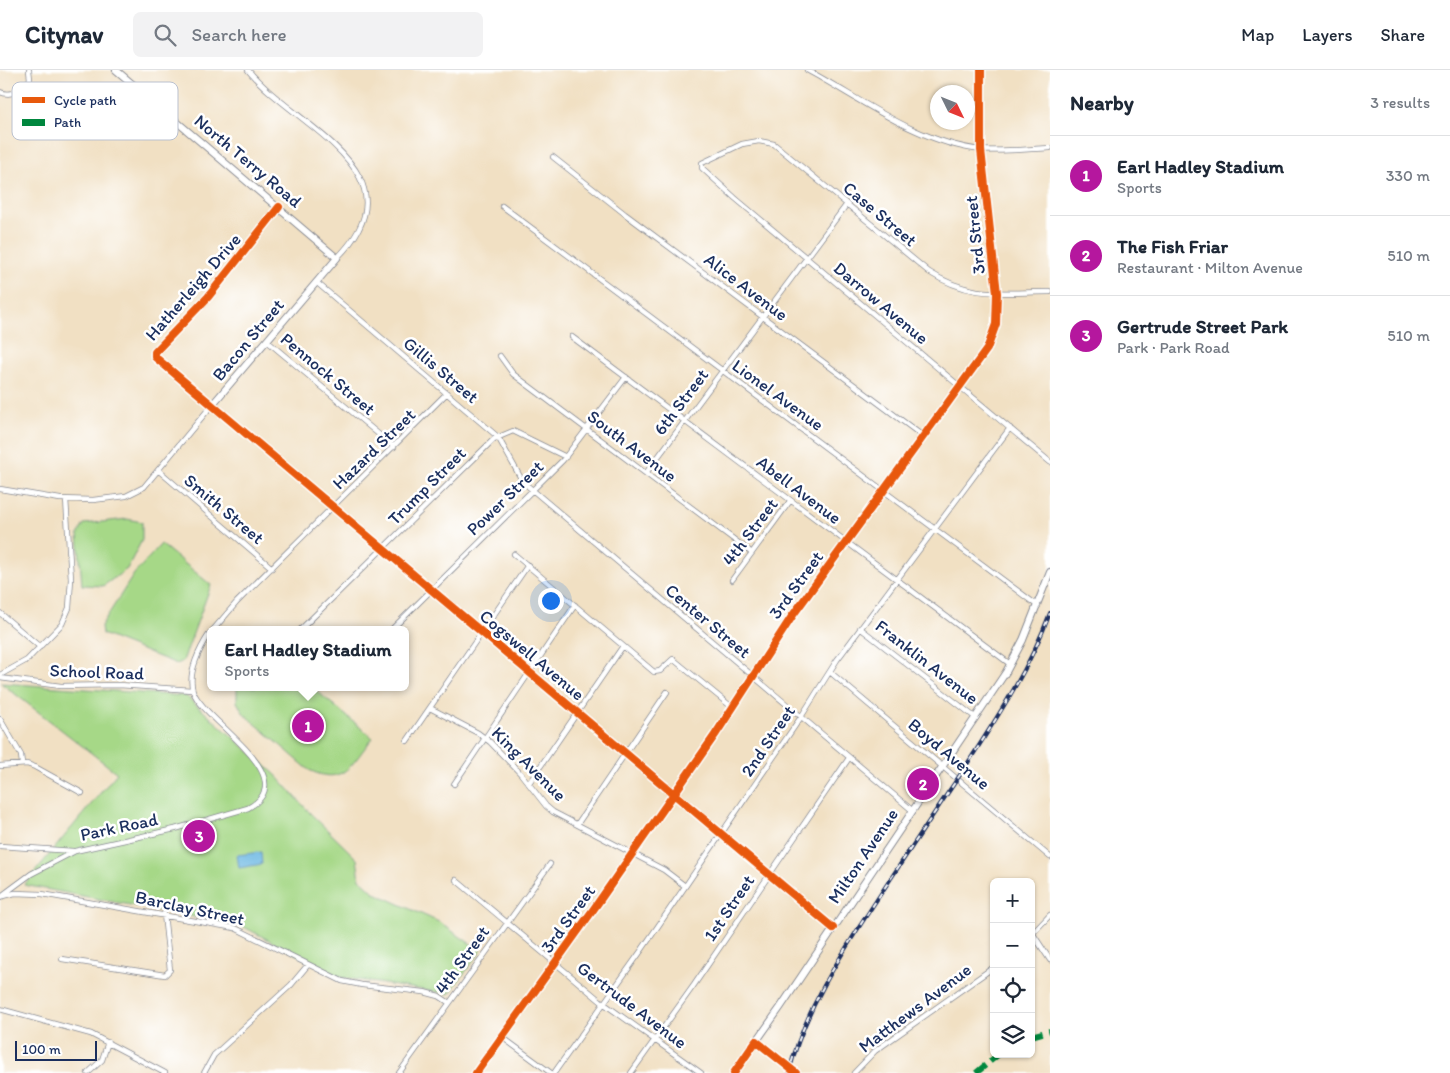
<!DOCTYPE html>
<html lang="en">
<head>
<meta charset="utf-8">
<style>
	:root { --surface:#fff; --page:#f2f2f3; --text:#1f2937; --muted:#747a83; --line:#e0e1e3; --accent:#b5179e }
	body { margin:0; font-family:Itim,sans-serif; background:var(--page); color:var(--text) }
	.controls { position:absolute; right:15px; bottom:15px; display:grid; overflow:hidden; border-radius:8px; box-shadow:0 1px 4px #0004 }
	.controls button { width:45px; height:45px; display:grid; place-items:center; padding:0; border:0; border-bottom:1px solid var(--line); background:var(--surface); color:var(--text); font:25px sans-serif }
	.compass { position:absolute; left:930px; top:15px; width:45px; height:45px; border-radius:50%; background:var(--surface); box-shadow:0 1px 4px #0004; rotate:133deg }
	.scale { position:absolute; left:15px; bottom:12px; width:82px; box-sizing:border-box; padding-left:5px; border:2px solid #1b2f5e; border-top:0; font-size:14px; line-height:18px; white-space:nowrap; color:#1b2f5e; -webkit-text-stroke:4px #fff; paint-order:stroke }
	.you { position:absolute; left:550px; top:530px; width:18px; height:18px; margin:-12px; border:4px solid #fff; border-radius:50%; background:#1a73e8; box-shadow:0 0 0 8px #1a73e833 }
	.badge { display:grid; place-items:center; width:32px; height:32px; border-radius:50%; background:var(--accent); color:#fff; font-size:16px; font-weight:700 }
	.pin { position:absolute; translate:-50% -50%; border:2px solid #fff; box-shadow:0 1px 5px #0006 }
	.popup { position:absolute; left:207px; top:556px; width:202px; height:65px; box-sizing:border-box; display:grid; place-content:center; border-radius:8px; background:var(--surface); filter:drop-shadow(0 1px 4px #0005); font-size:16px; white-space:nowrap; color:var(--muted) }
	.popup b { font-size:19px; color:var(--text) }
	.popup::after { content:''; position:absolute; left:50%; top:100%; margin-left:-10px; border:10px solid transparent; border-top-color:var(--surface) }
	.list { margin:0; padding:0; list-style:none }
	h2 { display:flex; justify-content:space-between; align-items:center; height:65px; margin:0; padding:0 20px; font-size:21px }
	h2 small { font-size:16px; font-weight:400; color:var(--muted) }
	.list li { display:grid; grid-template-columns:32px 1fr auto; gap:15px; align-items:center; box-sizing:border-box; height:80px; padding:0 20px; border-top:1px solid var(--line) }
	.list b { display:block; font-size:19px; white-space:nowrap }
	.list p { margin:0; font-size:16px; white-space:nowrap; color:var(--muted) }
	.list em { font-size:16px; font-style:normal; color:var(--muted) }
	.icon { flex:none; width:28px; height:28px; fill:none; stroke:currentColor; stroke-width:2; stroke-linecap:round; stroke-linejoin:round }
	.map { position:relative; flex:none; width:1050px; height:1003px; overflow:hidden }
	header { display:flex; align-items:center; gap:30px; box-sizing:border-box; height:70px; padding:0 25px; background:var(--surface); border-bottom:1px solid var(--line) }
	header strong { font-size:24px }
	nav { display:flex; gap:28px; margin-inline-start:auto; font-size:18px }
	.search { width:350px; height:45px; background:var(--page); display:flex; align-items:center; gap:12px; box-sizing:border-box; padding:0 18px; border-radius:8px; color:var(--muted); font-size:19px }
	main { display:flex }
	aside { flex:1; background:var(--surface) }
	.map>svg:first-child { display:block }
	.green { fill:#a6d887; stroke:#608472 }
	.water { fill:#67b6e2; stroke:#4172a0 }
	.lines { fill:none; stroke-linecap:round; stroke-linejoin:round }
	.street-casing { stroke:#868890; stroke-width:6 }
	.secondary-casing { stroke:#868890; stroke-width:8 }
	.street { stroke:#fff; stroke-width:4.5 }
	.secondary { stroke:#fff; stroke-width:6 }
	.rail-casing { stroke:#1b2f5e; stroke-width:4 }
	.rail { stroke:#fff; stroke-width:2; stroke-dasharray:5.5; stroke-linecap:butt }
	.quiet { stroke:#00873e; stroke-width:6; stroke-dasharray:12 6; stroke-linecap:butt }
	.cycleway-casing { stroke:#fff; stroke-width:11 }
	.cycleway { stroke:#e8590c; stroke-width:8 }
	.labels { text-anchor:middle; stroke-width:5; stroke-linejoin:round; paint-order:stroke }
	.street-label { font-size:18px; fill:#1b2f5e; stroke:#fff }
	.key { fill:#fff; stroke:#bbc1cf; stroke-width:1 }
	.key-label { font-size:14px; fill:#1b2f5e }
</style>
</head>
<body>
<header>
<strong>Citynav</strong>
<div class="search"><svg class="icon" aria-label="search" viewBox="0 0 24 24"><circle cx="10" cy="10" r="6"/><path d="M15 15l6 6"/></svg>Search here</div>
<nav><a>Map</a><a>Layers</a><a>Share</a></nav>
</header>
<main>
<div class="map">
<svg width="1050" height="1003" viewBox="0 0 1050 1003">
	<rect width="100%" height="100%" fill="#fff"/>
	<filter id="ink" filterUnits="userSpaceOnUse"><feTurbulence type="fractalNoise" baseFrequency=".02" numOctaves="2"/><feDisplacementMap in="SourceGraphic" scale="10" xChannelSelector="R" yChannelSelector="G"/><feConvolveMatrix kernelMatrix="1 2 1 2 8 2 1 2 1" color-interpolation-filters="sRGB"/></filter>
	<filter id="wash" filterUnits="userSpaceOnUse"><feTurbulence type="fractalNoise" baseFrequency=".0096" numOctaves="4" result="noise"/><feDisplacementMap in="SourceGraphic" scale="20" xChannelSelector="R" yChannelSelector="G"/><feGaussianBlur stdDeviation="1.12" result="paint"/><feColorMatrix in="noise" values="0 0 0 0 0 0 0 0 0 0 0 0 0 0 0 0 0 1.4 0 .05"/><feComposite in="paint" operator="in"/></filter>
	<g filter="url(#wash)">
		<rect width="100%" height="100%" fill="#f1e0c3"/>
		<path class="green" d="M 127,449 L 142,452 L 142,470 L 127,499 L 103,516 L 82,515 L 78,465 L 84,454 Z
			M 161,474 L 211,515 L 183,591 L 177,594 L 102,564 L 101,556 L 134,504 Z
			M 1,613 L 186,626 L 276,705 L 310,743 L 357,789 L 360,809 L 375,823 L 439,852 L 481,881 L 449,924 L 339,907 L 242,856 L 24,815 L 117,703 Z
			M 237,617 L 312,617 L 373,668 C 353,690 346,718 309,700 L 244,644 L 237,632 Z"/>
		<path class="water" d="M 261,782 L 262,794 L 239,798 L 237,785 Z"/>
	</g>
	<g filter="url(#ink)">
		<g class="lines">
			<g class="street-casing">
				<path id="street" d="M 248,0 C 294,57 423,102 337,188
					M 807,0 C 861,29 918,73 981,80 C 1003,82 1028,79 1050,78
					M 0,22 C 12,27 24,20 30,9 L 29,0
					M 553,87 L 625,144 L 924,367
					M 502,136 L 1038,536
					M 316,212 L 498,367 L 523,412 L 913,741
					M 1050,222 C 1003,222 971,229 929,202 L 785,83 L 774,74 L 759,71 L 742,74 L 702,93 L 702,98 L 735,128 L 1050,392
					M 572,267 L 1010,594
					M 267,271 L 394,377
					M 500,286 L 513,304 L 752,483
					M 158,400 L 272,498
					M 646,403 L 847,134
					M 0,419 L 60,429 L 93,430 L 126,426 L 144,417 L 212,335 L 155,287 L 155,282 L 208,227 L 279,137
					M 514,484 L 654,602 L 660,601 L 673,589 L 733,638
					M 732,510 L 790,431
					M 0,543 L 40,577
					M 860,558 L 976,648
					M 213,560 L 237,532 L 447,323
					M 300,560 L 494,369 L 513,361 L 566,387
					M 391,560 L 563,390 L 626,307
					M 830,602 L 1050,787
					M 0,605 L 27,590 L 62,554 L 69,538 L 71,509 L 66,429
					M 0,608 L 61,616 L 119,615 L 192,620
					M 430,638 L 478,663 L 490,672 L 521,704 L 546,736 L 553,742 L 664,800 L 685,816
					M 0,649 L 21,685 L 22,694
					M 407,671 L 528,495
					M 0,696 L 27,694 L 35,697 L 82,723
					M 529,713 L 623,576
					M 454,714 L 575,535
					M 578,753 L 667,622
					M 0,776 L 73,781
					M 456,810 L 603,933 L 701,1003
					M 4,824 L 31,804 L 75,781 L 175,759 L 248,738 C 305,707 203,651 193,621 C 187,603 200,578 210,563
					M 0,827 L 15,823 L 42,824 L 235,858 L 342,911 L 362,915 L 424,922 L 439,926 L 448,932
					M 1032,864 L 1050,845
					M 1033,864 L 1050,890
					M 62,889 L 165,905 L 170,900 L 164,844
					M 0,939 L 91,964 L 165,1003
					M 502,967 L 551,1003
					M 88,1003 L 102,990 L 108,972
					M 204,1003 L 214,985 L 291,915 L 307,896
					M 399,1003 L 550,794
					M 476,1003 L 593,840 L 715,665 L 793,545 L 987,279 L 996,254 L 997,223 L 981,80 L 981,0
					M 554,1003 L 641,881 L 801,647 L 837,590 L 1010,358
					M 631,1003 L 694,915 L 849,688
					M 854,1003 L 875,981 L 994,897"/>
			</g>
			<g class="secondary-casing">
				<path id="secondary" d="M 116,0 L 337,188 L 212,335 L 833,858
					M 756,971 L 796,1003
					M 734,1003 L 780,938 L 1006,602 L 1023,570 L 1050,502"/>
			</g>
			<use href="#street" class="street"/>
			<use href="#secondary" class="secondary"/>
			<g class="rail-casing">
				<path id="rail" d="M 789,1003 C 803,943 840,886 874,834 C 903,790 932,746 962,702 C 995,651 1029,600 1050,543"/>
			</g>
			<use href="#rail" class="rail"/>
			<path class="quiet" d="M 1031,966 L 1050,961
				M 976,1003 L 999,984"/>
			<g class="cycleway-casing">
				<path id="cycleway" d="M 279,137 L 208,227 L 155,282 L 155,287 L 833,858
					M 476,1003 L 593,840 L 715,665 L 793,545 L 987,279 L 996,254 L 997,223 L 981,80 L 981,0
					M 734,1003 L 756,971 L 796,1003"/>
			</g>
			<use href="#cycleway" class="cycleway"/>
		</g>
	</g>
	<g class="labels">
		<g class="street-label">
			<text transform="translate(248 91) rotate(40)" y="6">North Terry Road</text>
			<text transform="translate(880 144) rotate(40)" y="6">Case Street</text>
			<text transform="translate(975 165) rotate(-96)" y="6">3rd Street</text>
			<text transform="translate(193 217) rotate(-49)" y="6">Hatherleigh Drive</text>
			<text transform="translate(746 217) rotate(37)" y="6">Alice Avenue</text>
			<text transform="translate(881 233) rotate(40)" y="6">Darrow Avenue</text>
			<text transform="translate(248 270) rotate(-50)" y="6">Bacon Street</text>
			<text transform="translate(441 300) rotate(40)" y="6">Gillis Street</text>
			<text transform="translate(328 304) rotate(40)" y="6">Pennock Street</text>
			<text transform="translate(778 325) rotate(36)" y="6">Lionel Avenue</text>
			<text transform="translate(681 332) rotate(-53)" y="6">6th Street</text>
			<text transform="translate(632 376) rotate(37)" y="6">South Avenue</text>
			<text transform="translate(374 379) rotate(-44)" y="6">Hazard Street</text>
			<text transform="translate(427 416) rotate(-45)" y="6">Trump Street</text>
			<text transform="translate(799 420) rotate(37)" y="6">Abell Avenue</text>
			<text transform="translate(505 428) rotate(-44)" y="6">Power Street</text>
			<text transform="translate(224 439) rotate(40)" y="6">Smith Street</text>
			<text transform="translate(750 462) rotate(-53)" y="6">4th Street</text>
			<text transform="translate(796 515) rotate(-54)" y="6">3rd Street</text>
			<text transform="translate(708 551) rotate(40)" y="6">Center Street</text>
			<text transform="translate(532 585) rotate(40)" y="6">Cogswell Avenue</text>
			<text transform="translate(927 592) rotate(38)" y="6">Franklin Avenue</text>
			<text transform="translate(97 602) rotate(2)" y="6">School Road</text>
			<text transform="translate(768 671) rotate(-56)" y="6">2nd Street</text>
			<text transform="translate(949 684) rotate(40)" y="6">Boyd Avenue</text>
			<text transform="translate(529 694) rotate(45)" y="6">King Avenue</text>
			<text transform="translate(119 757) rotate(-12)" y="6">Park Road</text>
			<text transform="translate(863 786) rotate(-56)" y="6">Milton Avenue</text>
			<text transform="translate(190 838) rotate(12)" y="6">Barclay Street</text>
			<text transform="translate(729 838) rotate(-56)" y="6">1st Street</text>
			<text transform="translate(568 849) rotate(-54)" y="6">3rd Street</text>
			<text transform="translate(462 890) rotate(-54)" y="6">4th Street</text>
			<text transform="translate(632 935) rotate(37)" y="6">Gertrude Avenue</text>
			<text transform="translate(915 938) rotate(-37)" y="6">Matthews Avenue</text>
		</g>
	</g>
	<rect x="12" y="12" width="166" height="58" rx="8" class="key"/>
	<rect x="22" y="27" width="23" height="6" fill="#e8590c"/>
	<rect x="22" y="49" width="23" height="7" fill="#00873e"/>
	<g class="key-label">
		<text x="54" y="35">Cycle path</text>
		<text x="54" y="57">Path</text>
	</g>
</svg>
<div class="controls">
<button>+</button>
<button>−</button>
<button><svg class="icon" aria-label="locate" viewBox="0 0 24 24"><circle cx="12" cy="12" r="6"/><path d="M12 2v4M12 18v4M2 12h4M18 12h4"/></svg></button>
<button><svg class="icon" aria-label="layers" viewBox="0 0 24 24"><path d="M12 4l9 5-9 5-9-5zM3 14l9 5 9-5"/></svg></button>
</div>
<svg class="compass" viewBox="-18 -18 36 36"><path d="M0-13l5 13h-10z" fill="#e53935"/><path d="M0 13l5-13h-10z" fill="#747a83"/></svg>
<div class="scale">100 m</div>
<div class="you"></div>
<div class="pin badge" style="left:308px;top:656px">1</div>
<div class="popup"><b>Earl Hadley Stadium</b>Sports</div>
<div class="pin badge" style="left:923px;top:714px">2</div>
<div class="pin badge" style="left:199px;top:766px">3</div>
</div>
<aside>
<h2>Nearby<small>3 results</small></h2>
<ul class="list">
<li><span class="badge">1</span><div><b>Earl Hadley Stadium</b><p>Sports</p></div><em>330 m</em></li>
<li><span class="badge">2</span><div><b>The Fish Friar</b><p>Restaurant · Milton Avenue</p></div><em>510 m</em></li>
<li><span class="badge">3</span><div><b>Gertrude Street Park</b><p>Park · Park Road</p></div><em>510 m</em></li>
</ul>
</aside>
</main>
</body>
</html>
